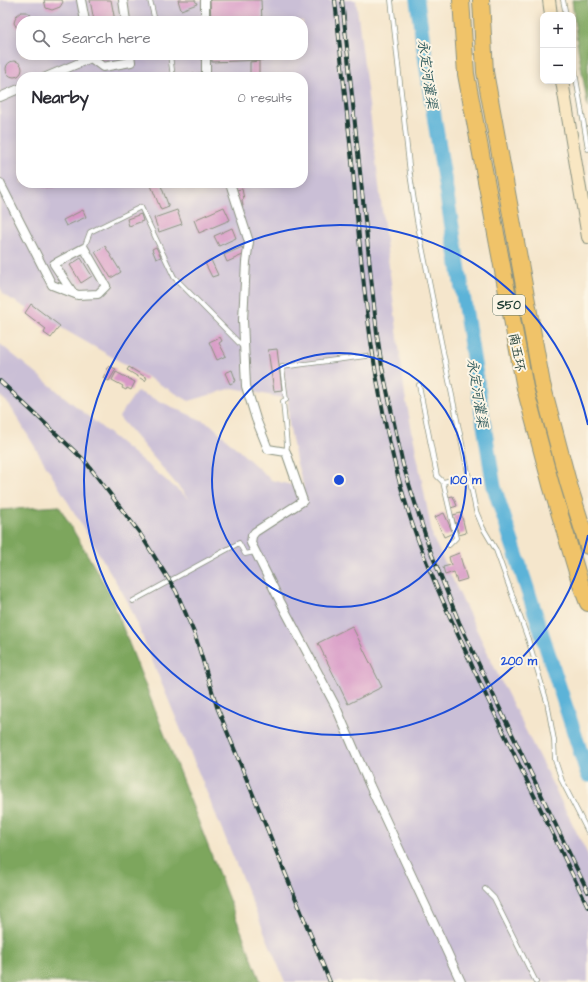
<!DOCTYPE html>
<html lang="en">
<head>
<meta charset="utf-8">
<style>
	:root { --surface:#fff; --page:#f7f7f7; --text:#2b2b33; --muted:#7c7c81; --line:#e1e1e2 }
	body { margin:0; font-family:"Architects Daughter","LXGW WenKai TC",sans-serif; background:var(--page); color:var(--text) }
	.controls { position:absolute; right:12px; top:12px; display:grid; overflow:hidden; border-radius:8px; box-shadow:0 2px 10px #0003 }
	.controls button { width:36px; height:36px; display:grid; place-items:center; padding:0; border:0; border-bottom:1px solid var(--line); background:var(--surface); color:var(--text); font:20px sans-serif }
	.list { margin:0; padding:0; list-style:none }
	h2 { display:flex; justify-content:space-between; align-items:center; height:52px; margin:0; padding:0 16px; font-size:17px }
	h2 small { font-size:13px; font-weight:400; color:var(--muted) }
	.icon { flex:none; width:22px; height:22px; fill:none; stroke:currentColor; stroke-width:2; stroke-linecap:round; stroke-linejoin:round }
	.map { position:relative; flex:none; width:588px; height:982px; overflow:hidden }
	.search { position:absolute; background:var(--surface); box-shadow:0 2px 10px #0003; left:16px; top:16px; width:292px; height:44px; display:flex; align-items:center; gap:10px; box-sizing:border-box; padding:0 14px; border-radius:16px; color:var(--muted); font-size:15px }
	.panel { position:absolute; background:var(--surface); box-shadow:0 2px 10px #0003; left:16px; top:72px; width:292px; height:116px; border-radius:16px }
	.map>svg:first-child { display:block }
	.industrial { fill:#cabfd6; fill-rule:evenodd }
	.forest { fill:#7da65d; stroke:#4e7248 }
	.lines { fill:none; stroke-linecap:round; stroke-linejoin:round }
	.river { stroke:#5bb3d8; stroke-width:15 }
	.building { fill:#d798c6 }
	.service-casing { stroke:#8a9280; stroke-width:5.5 }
	.minor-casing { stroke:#8a9280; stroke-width:10 }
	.secondary-casing { stroke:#8a9280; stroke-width:14 }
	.motorway-casing { stroke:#8a9280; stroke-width:18 }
	.service { stroke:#fff; stroke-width:4 }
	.minor { stroke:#fff; stroke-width:8 }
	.secondary { stroke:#f9e7c3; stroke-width:12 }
	.motorway { stroke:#f0c369; stroke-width:16 }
	.rail-casing { stroke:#1f3d34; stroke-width:4 }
	.rail { stroke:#fcf5e5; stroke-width:2.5; stroke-dasharray:8; stroke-linecap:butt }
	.ring { fill:none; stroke:#1d4ed8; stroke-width:2 }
	.labels { text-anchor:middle; stroke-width:4; stroke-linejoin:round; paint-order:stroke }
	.shield { fill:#fcf5e5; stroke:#617469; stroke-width:1 }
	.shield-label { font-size:12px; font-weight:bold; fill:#1f3d34 }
	.street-label { font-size:13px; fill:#1f3d34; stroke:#fcf5e5 }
	.water-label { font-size:14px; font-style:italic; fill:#2e5a5d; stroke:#fcf5e5 }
	.centre { fill:#1d4ed8; stroke:#fcf5e5; stroke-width:2 }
	.ring-label { font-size:12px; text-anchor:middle; font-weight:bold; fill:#1d4ed8; stroke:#fcf5e5; stroke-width:4; stroke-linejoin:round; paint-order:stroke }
</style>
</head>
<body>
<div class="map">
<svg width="588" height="982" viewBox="0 0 588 982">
	<rect width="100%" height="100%" fill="#fcf5e5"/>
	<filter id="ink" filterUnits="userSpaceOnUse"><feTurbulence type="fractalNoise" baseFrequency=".025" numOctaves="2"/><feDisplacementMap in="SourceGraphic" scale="8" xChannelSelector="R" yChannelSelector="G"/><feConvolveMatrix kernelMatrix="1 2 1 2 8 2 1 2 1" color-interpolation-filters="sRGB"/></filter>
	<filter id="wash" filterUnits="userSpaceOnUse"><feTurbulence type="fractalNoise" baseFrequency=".012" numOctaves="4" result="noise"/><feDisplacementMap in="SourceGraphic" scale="16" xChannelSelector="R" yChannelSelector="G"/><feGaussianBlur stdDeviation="0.9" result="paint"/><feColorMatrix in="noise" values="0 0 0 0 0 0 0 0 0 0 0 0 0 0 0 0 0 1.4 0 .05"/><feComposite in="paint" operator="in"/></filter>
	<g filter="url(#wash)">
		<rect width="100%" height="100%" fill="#f5e6cc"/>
		<path class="industrial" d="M 0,0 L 356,0 L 405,395 L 433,538 L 499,677 L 588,855 L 588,982 L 285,982 L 128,602 L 9,404 L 0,396 L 0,344 L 189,499 L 119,417 L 137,391 L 210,424 L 271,480 L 304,488 L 296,460 L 289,424 L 288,399 L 233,388 L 189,401 L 4,295 L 0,287 ZM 21,21 L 303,21 L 303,55 L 21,55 ZM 21,77 L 303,77 L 303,183 L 21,183 Z"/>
		<path class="forest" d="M 572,0 L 588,0 L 588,108 L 577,43 Z
			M 59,506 L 109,592 L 261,982 L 0,982 L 0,510 Z"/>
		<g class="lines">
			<path class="river" d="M 417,0 L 431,97 L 494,487 L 588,775"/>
		</g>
		<g id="blocks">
			<path class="building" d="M 44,0 L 62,0 L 63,2 L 60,7 L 52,10 L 46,8 Z
				M 90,0 L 111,0 L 115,21 L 94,21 Z
				M 178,0 L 195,0 L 197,4 L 181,10 Z
				M 210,0 L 261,0 L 262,21 L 211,21 Z
				M 21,12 L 27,12 L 30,14 L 33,21 L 21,21 L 21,30 L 17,28 L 14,23 L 16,16 Z
				M 100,55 L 124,55 L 124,56 L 100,60 Z
				M 212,55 L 264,55 L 264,60 L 212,62 Z
				M 259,61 L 259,76 L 250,76 L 250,62 Z
				M6 69a8 8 0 1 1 16 0a8 8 0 1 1-16 0Z
				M 42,183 L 59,183 L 55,187 L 49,188 L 43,186 Z
				M 150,183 L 160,183 L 169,207 L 161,210 Z
				M 242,189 L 244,199 L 242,200 L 243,206 L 238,207 L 235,190 Z
				M 224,207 L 230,220 L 199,233 L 194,220 Z
				M 83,210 L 86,217 L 66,226 L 63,220 Z
				M 177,210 L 182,224 L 159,232 L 154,218 Z
				M 141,214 L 143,221 L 129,226 L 127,219 Z
				M 232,228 L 236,238 L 219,246 L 214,236 Z
				M 105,246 L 121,272 L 111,278 L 95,252 Z
				M 156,247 L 161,257 L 156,259 L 152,249 Z
				M 242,247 L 245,254 L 227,262 L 224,255 Z
				M 81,258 L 92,276 L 81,283 L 70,265 Z
				M 211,260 L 218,275 L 212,277 L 205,263 Z
				M 31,304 L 60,326 L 51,338 L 44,333 L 46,329 L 25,313 Z
				M 220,337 L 222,341 L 219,343 L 226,356 L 217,360 L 209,342 Z
				M 277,349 L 282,390 L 274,391 L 268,350 Z
				M 109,366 L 116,369 L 109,381 L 103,378 Z
				M 129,367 L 147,378 L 145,381 L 127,370 Z
				M 232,370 L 236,381 L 230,384 L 225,373 Z
				M 116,372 L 135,382 L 131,390 L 127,388 L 126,390 L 122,388 L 123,386 L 112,380 Z
				M 453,496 L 457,506 L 451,508 L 448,497 Z
				M 444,513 L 453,533 L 444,537 L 435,517 Z
				M 461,513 L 466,533 L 459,535 L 453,515 Z
				M 459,553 L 467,579 L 457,582 L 454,572 L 445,575 L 443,567 L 451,565 L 449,557 Z
				M 352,626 L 382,687 L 348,704 L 318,643 Z"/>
		</g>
	</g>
	<g filter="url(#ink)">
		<use href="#blocks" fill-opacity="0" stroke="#8a9280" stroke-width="1"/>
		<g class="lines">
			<g class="service-casing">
				<path id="service" d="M 150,0 L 155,21
					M 391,0 L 410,174 L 417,221 L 448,376 L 476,511 L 483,528 L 496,550 L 528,639 L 547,702 L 554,740 L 555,760 L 562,781 L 588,832
					M 563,0 L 566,15
					M 170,55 L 173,77
					M 573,60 L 588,149
					M 178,77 L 206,75
					M 84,248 L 90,232 L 141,207 L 174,277 L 243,347
					M 419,385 L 437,476 L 443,482 L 456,538 L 449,545
					M 286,452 L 287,446 L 283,401 L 286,400 L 282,367 L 366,356
					M 443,482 L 469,476
					M 133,601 L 239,543 L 245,554 L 255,552
					M 485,889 L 494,898 L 536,982"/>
			</g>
			<g class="minor-casing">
				<path id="minor" d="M 81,0 L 85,21
					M 123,0 L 126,21
					M 205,0 L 205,21
					M 91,55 L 91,58 L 103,67 L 131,62 L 130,55
					M 206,55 L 206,77
					M 46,77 L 91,58
					M 0,97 L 21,88
					M 0,183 L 52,285 L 78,295 L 98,294 L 106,286 L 84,248 L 54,264 L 73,293
					M 230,183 L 249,242 L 246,262 L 243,320 L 246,386 L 256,419 L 268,449 L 286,452 L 303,501 L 255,532 L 252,536 L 251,543 L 280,601 L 336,707 L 370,786 L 461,982"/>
			</g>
			<g class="secondary-casing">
				<path id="secondary" d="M 549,0 L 551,15
					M 562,81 L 588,237"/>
			</g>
			<g class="motorway-casing">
				<path id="motorway" d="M 461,0 L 466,74 L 525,388 L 551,485 L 580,582 L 588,603
					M 481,0 L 485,72 L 542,384 L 568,482 L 588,546"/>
			</g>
			<use href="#service" class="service"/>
			<use href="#minor" class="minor"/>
			<use href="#secondary" class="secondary"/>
			<use href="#motorway" class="motorway"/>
			<g class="rail-casing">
				<path id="rail" d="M 335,0 C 341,57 347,114 353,171 C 363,289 374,407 411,520 C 428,571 452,621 474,670 C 511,749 550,828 588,907
					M 342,0 L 377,334 L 382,367 L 403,465 L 430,550 L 459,622 L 489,686 L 588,892
					M 0,381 L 85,461 L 139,532 L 176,591 L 195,635 L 217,707 L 330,982"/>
			</g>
			<use href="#rail" class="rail"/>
		</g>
	</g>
	<g class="ring">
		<circle cx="339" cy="480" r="127"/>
		<path d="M588 535A255 255 0 1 1 588 425"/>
	</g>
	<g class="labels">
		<rect class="shield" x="493" y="295" width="32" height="20" rx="3"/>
		<g class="shield-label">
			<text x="509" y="309">S50</text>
		</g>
		<g class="street-label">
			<text transform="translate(518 352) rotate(79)" y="5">南五环</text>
		</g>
		<g class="water-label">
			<text transform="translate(428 74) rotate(82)" y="5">永定河灌渠</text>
			<text transform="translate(478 393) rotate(81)" y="5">永定河灌渠</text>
		</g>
	</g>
	<circle cx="339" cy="480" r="6" class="centre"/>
	<g class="ring-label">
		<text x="466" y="484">100 m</text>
		<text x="519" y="665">200 m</text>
	</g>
</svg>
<div class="controls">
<button>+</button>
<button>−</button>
</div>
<div class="search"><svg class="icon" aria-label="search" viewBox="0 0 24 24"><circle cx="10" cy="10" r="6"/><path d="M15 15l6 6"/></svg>Search here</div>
<section class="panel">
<h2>Nearby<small>0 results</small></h2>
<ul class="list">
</ul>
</section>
</div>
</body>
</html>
